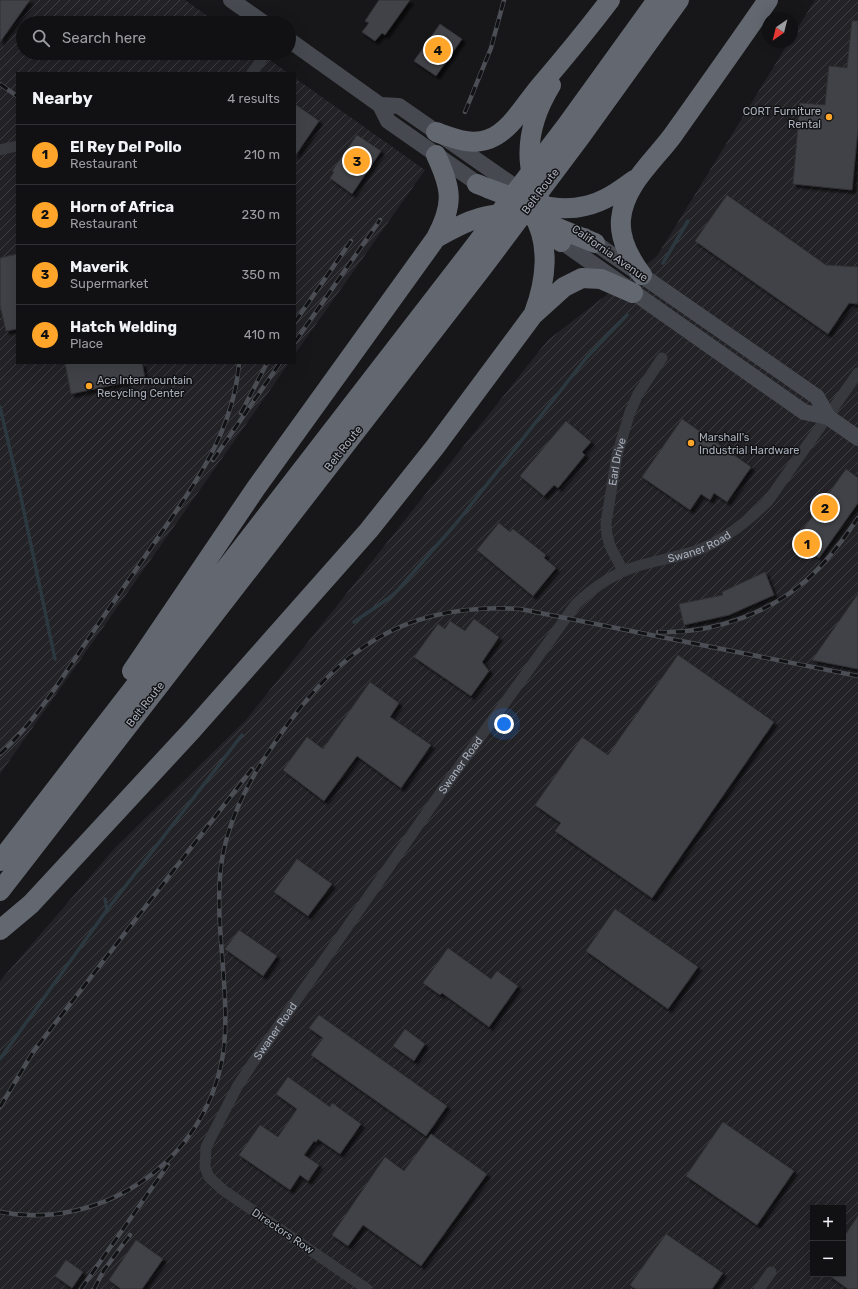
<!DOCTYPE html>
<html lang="en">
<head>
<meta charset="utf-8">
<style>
	:root { --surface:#111114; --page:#1e1f22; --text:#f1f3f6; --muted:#9c9da0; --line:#303134; --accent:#ffa62a }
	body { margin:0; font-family:Rubik,sans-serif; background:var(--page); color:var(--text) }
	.controls { position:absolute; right:12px; bottom:12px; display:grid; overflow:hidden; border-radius:0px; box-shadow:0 4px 16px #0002 }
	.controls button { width:36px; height:36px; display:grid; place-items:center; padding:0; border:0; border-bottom:1px solid var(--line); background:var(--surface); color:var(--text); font:20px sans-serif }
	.compass { position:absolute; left:762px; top:12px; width:36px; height:36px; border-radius:50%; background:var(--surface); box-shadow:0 4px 16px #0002; rotate:215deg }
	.you { position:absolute; left:504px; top:724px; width:14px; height:14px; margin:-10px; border:3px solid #fff; border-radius:50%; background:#1a73e8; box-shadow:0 0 0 6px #1a73e833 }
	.badge { display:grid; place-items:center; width:26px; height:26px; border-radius:50%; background:var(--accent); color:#111; font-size:13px; font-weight:700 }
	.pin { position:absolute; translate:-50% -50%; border:2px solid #fff; box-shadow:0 1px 4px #0006 }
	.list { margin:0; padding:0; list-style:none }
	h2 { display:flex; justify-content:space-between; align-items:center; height:52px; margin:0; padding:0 16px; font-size:17px }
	h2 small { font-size:13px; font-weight:400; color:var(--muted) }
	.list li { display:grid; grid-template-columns:26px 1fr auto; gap:12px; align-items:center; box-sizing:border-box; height:60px; padding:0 16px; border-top:1px solid var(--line) }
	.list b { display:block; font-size:15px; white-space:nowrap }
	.list p { margin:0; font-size:13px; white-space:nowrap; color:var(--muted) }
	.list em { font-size:13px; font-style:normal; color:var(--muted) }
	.icon { flex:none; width:22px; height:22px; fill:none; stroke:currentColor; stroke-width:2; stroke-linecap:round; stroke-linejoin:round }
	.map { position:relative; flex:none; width:858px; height:1289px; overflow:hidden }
	.search { position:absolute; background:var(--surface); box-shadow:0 4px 16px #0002; left:16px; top:16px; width:280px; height:44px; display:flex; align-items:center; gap:10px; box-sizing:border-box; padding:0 14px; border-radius:22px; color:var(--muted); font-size:15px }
	.panel { position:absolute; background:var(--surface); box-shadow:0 4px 16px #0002; left:16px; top:72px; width:280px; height:292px; border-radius:0px }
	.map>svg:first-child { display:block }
	.industrial { fill:url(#industrial-furrows); fill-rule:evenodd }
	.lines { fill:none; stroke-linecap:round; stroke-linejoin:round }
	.stream { stroke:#2c383f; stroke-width:3.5 }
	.building { fill:#414247; stroke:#313136; filter:url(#shadow) }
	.minor { stroke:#38393f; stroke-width:11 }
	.secondary { stroke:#46494f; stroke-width:16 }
	.motorway { stroke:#636870; stroke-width:20 }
	.rail-casing { stroke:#4b4e54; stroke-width:4.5 }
	.rail { stroke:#121215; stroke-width:3; stroke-dasharray:9; stroke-linecap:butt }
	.poi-dot { fill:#ffa62a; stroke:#121215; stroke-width:1.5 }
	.labels { text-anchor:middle; stroke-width:3; stroke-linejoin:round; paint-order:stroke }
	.poi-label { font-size:11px; fill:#a8afba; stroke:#121215; text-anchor:start }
	.street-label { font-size:11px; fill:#a8afba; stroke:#121215 }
</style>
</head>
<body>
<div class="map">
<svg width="858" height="1289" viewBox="0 0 858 1289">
	<defs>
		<pattern id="industrial-furrows" width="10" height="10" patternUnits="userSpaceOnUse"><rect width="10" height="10" fill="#232327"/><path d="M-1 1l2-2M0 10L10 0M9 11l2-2" fill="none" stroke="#404044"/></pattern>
		<filter id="shadow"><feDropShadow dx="3.5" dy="3.5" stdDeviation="1" flood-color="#0009"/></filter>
	</defs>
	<rect width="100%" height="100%" fill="#17171a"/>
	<path class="industrial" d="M 0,0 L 185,0 L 217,23 L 23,23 L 23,53 L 260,53 L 288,73 L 17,73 L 17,363 L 289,363 L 0,774 Z
		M 815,0 L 858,0 L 858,1289 L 0,1289 L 0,981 L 115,848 L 246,720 L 548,340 L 657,256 L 789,42 L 792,42 L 792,37 ZM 813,1208 L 843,1208 L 843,1274 L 813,1274 Z
		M 295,78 L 425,170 L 295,354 Z"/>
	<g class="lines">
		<path class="stream" d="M 663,263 L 688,221
			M 0,407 L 19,488 L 55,659
			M 354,622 L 389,598 L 398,590 L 459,520 L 587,357 L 627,315
			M 105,899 L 107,910
			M 0,1059 L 107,910 L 242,735"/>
	</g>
	<path class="building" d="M 0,0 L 30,0 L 0,42 Z
		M 379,0 L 410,0 L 385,35 L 382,33 L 375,41 L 362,32 L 369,23 L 365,21 Z
		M 852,21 L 858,21 L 858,128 L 852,190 L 793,184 L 800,103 L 825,105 L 829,66 L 847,68 Z
		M 440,24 L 462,39 L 436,76 L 414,61 Z
		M 295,104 L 319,121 L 295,156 Z
		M 357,135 L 381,151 L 352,194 L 330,178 L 334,172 L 332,171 Z
		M 727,195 L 826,265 L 858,267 L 858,304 L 849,303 L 828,334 L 695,241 Z
		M 17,254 L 17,329 L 6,331 L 0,305 L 0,258 Z
		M 65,363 L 142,363 L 145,378 L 71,394 Z
		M 682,419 L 751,467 L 727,502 L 714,493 L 710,500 L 701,494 L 690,510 L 642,477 Z
		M 566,421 L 591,442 L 582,452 L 585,455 L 558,488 L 554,485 L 544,496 L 520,476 Z
		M 846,469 L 858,478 L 858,503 L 819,558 L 795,541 Z
		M 499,523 L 510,532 L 513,529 L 546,555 L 544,558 L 556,568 L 533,596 L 477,550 Z
		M 765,572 L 774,595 L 729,615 L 684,625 L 679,604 L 723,595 L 722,592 Z
		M 858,594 L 858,669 L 812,660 Z
		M 474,619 L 499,637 L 482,662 L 489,671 L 471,696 L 414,657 L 438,624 L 445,629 L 450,621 L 465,631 Z
		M 678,655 L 774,722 L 652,898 L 555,831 L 561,823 L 535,805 L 582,737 L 608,755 Z
		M 370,682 L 399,703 L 390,717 L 431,745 L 401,788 L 357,756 L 324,801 L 283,770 L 307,737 L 323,749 Z
		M 297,859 L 332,884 L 308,916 L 274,892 Z
		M 615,909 L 698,967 L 668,1009 L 586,951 Z
		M 239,930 L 277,956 L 263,976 L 225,949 Z
		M 448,948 L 491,979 L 497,971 L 518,986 L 489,1027 L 442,993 L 440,995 L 423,983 Z
		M 319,1015 L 447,1106 L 426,1136 L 311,1055 L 323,1038 L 309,1028 Z
		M 405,1029 L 425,1044 L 414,1061 L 393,1046 Z
		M 288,1077 L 330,1107 L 332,1103 L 361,1124 L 340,1154 L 318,1139 L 316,1142 L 314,1141 L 304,1155 L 319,1165 L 308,1181 L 300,1175 L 290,1190 L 239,1155 L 260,1125 L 278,1137 L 297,1109 L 276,1094 Z
		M 723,1122 L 794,1171 L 757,1225 L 686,1176 Z
		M 431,1134 L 487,1174 L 421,1266 L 363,1225 L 348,1246 L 332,1235 L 385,1157 L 404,1171 Z
		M 858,1216 L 858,1289 L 848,1289 L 827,1274 L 843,1274 L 843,1238 Z
		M 666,1234 L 723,1273 L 712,1289 L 636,1289 L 630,1285 Z
		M 136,1240 L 163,1259 L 142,1289 L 121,1289 L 109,1280 Z
		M 66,1260 L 83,1272 L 72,1288 L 55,1276 Z"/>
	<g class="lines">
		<g class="minor">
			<path d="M 252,73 L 266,53"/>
			<path d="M 0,150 L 17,146"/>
			<path id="s1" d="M 623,571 L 610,546 L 607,535 L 606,523 L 617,455 L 630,412 L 638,394 L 662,358"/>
			<path id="s2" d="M 367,1289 L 223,1190 L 209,1177 L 205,1167 L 206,1147 L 237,1087 L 252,1064 L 453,775 L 576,604 C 594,587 614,573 638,566 C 658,560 679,557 698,550 C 725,540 748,521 768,501 L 858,373"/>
			<path d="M 759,1289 L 771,1272"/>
		</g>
		<path class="secondary" d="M 231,0 L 264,23
			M 289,40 L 380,105 L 388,121 L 487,190
			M 380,105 L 399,106 L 527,195
			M 552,235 L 804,412 L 828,417 L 858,438
			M 585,236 L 817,397 L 828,417"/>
		<path class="motorway" d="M 551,85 C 515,144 528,186 561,242
			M 436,132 C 453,138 471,146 489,139 C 511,131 526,102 541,85 C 565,57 588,29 610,0
			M 477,184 C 509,196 550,215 585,206 C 604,202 619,191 634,180
			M 532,213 C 551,243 546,281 534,313
			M 548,224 L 595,243
			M 436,238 C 458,226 479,214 505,214
			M 642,275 C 630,259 619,240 621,219 C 624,185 654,161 673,135 C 705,90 737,45 768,0
			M 132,671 L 256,488 L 436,238 C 454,204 452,189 436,155
			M 0,861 L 467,256 L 566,126 L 657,0
			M 0,891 L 483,267 L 581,136 L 679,0
			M 0,930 L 31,904 L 193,729 L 369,530 L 435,447 L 533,315 L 564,287 L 582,278 L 601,279 L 633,293"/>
		<g class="rail-casing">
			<path id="rail" d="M 0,84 L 17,96
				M 465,112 L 491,48 L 504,0
				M 295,322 L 351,241
				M 295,342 L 380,220
				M 241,413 L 267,363
				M 213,460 L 280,363
				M 658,632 C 714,634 776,612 816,571 C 832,555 845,537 858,518
				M 0,754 C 39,718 67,670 97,626 C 117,597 137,568 157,539 C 194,486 234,430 239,363
				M 0,1107 L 33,1052 L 252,769
				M 0,1212 C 106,1232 211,1156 224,1047 C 230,987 214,927 221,866 C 227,821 248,781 274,744 C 336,650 404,602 520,609 L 858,676
				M 81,1289 L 168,1165
				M 94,1289 L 104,1270 L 130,1235"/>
		</g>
		<use href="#rail" class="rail"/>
	</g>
	<g class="poi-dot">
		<circle cx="829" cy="117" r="4"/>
		<circle cx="89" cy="386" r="4"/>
		<circle cx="691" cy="443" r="4"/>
	</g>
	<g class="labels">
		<g class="poi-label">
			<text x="821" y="115" text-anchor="end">CORT Furniture<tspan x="821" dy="13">Rental</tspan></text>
			<text x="97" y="384">Ace Intermountain<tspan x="97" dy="13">Recycling Center</tspan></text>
			<text x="699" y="441">Marshall's<tspan x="699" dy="13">Industrial Hardware</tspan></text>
		</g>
		<g class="street-label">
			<text transform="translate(540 191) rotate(-53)" y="4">Belt Route</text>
			<text transform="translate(610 253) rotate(35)" y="4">California Avenue</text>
			<text transform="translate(343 448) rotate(-52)" y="4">Belt Route</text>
			<text dy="4" stroke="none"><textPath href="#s1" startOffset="114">Earl Drive</textPath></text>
			<text dy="4" stroke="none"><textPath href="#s2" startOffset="1020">Swaner Road</textPath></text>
			<text transform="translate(145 704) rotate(-52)" y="4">Belt Route</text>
			<text dy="4" stroke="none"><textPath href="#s2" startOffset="684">Swaner Road</textPath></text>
			<text dy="4" stroke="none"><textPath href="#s2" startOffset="360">Swaner Road</textPath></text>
			<text transform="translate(283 1231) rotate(34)" y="4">Directors Row</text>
		</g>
	</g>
</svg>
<div class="controls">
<button>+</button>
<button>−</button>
</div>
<svg class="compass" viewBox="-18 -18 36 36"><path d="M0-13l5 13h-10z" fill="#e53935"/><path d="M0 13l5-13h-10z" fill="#9c9da0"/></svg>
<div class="you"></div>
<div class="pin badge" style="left:807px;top:544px">1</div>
<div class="pin badge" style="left:825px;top:508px">2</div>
<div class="pin badge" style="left:357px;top:161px">3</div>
<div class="pin badge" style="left:438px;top:50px">4</div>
<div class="search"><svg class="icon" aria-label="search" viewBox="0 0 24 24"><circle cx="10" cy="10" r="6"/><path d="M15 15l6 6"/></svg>Search here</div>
<section class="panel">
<h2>Nearby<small>4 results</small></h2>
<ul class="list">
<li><span class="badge">1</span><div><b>El Rey Del Pollo</b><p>Restaurant</p></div><em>210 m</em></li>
<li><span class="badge">2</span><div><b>Horn of Africa</b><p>Restaurant</p></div><em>230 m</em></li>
<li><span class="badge">3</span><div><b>Maverik</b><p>Supermarket</p></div><em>350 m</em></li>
<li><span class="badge">4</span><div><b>Hatch Welding</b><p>Place</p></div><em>410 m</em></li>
</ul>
</section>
</div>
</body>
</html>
